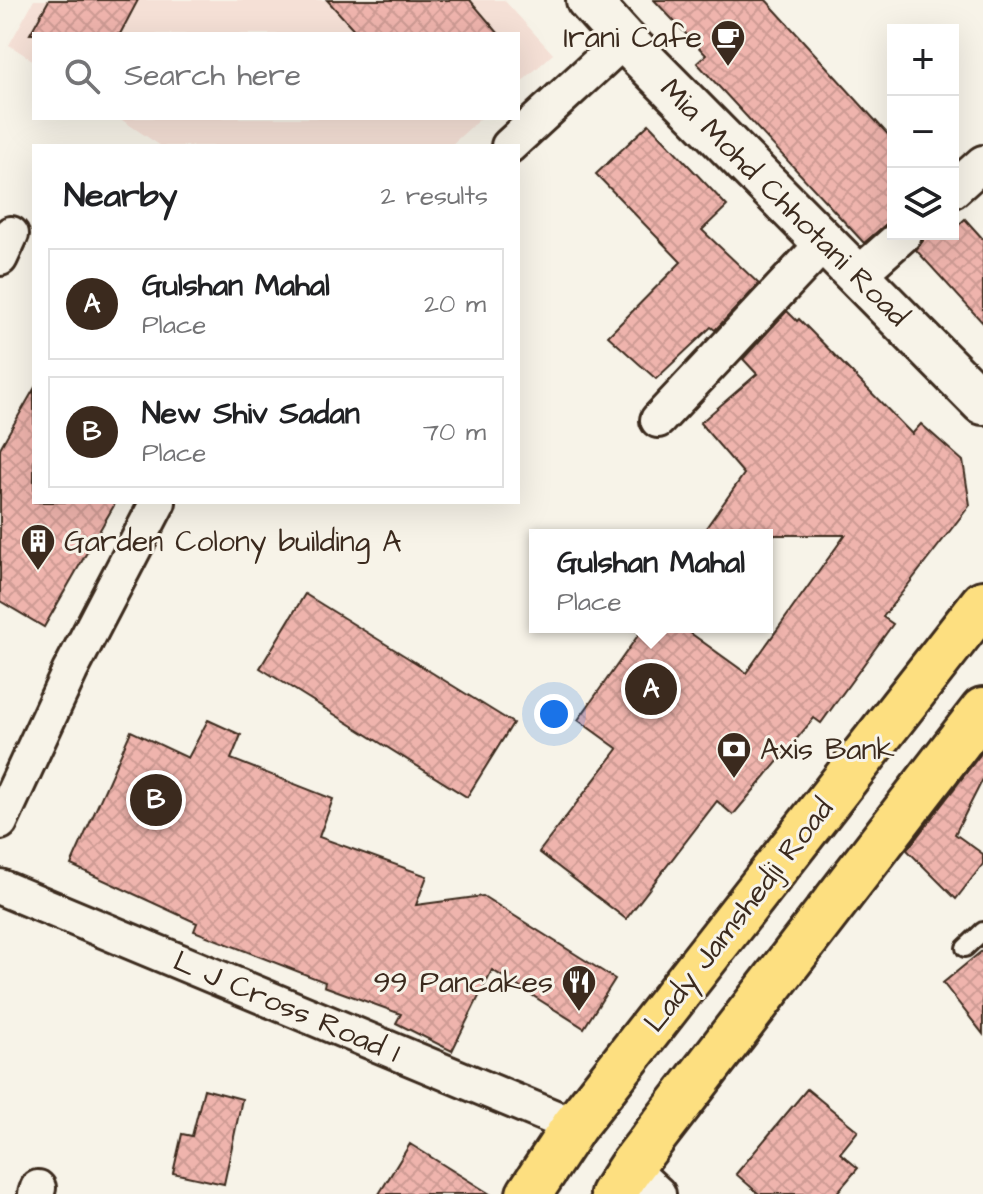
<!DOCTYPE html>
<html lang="en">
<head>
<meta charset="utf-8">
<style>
	:root { --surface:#fff; --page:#f2f2f2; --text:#202124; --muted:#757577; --line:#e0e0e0; --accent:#3b2a1e }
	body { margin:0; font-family:"Architects Daughter",sans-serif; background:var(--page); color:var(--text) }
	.controls { position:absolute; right:24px; top:24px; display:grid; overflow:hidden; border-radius:0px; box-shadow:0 8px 32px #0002 }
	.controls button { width:72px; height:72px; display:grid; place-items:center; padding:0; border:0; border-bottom:2px solid var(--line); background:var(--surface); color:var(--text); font:40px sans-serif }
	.you { position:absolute; left:554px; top:714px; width:28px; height:28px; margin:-20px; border:6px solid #fff; border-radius:50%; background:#1a73e8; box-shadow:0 0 0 12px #1a73e833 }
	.badge { display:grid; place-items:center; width:52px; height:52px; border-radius:50%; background:var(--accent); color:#fff; font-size:26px; font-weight:700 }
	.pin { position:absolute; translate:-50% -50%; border:4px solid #fff; box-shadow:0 2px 8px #0006 }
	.popup { position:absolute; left:529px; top:529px; width:244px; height:104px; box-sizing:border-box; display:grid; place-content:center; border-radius:0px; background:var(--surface); filter:drop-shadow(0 2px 6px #0005); font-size:26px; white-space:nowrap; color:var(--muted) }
	.popup b { font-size:30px; color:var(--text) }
	.popup::after { content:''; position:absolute; left:50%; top:100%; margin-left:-16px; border:16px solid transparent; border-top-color:var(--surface) }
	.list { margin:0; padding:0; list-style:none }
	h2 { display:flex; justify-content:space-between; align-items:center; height:104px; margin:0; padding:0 32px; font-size:34px }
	h2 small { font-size:26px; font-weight:400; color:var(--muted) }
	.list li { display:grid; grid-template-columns:52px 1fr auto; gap:24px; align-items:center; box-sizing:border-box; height:112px; margin:0 16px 16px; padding:0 16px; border:2px solid var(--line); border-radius:0px }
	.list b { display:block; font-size:30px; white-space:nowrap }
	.list p { margin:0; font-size:26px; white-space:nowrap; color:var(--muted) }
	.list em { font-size:26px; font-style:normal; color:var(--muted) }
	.icon { flex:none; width:44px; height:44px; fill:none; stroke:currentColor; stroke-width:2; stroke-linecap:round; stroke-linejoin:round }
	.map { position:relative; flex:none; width:983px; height:1194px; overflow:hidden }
	.search { position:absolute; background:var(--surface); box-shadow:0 8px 32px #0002; left:32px; top:32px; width:488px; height:88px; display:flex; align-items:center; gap:20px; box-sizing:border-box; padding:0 28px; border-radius:0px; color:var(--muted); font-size:30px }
	.panel { position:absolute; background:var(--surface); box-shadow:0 8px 32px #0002; left:32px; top:144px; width:488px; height:360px; border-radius:0px }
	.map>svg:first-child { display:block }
	.built { fill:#f5e0d6 }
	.building { fill:url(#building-cross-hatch); stroke:#3b2a1e; stroke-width:2 }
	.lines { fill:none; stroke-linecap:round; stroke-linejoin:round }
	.service-casing { stroke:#3b2a1e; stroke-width:22 }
	.minor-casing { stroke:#3b2a1e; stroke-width:40 }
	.tertiary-casing { stroke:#3b2a1e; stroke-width:48 }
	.primary-casing { stroke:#3b2a1e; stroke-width:50 }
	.service { stroke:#f7f3e8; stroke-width:16 }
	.minor { stroke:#f7f3e8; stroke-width:34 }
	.tertiary { stroke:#f7f3e8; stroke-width:42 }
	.primary { stroke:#fddf80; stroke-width:44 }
	.labels { text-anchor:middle; stroke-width:6; stroke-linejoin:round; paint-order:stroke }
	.poi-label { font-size:30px; fill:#3b2a1e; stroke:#f7f3e8; text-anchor:end }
	.street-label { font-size:30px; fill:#3b2a1e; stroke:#f7f3e8 }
</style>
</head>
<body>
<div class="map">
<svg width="983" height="1194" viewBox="0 0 983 1194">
	<defs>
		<pattern id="building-cross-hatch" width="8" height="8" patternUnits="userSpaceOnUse" patternTransform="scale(2)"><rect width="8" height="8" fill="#efb4ad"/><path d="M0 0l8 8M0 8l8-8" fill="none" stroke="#ce9b94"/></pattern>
	</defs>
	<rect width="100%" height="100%" fill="#f7f3e8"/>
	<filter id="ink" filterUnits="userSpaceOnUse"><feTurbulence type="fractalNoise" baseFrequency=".0125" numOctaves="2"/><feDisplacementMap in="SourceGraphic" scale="16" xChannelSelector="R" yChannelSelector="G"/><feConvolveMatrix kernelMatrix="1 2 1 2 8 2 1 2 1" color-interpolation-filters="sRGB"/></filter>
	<g filter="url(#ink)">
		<path class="built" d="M 34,0 L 504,0 L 553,54 L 518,85 L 518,34 L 34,34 L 34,61 L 9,45 Z
			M 119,118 L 481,118 L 450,146 L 161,146 Z"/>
		<path class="building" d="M 49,0 L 138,0 L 120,34 L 30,34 Z
			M 327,0 L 470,0 L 499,34 L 358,34 Z
			M 654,0 L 766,0 L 893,140 L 893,218 L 864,243 L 697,63 L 706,55 Z
			M 649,124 L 727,206 L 702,230 L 759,284 L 715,330 L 711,327 L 656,379 L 608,336 L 681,262 L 596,174 Z
			M 965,219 L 983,239 L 983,323 L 916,250 L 923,241 L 923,234 L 953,234 L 953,230 Z
			M 787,311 L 797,321 L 799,319 L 912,434 L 921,424 L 963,461 L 970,505 L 883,617 L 893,624 L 821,723 L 814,718 L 733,815 L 717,801 L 626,919 L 539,852 L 618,749 L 578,720 L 644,627 L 682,627 L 746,673 L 845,535 L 701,535 L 744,474 L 700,423 L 757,374 L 743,359 Z
			M 34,389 L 34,502 L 116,502 L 44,627 L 0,601 L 0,448 Z
			M 305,594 L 513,723 L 467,797 L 260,668 Z
			M 208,720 L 241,735 L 231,759 L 333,799 L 319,837 L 427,876 L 416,905 L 483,896 L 615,979 L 584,1028 L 492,970 L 452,1051 L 396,1023 L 401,1014 L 324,986 L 325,982 L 194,931 L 197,923 L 71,865 L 131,731 L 188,758 Z
			M 983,751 L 983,779 L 955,834 L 983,854 L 983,864 L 956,899 L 907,850 Z
			M 983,950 L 983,1034 L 943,983 Z
			M 204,1089 L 242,1099 L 224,1184 L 173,1173 L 182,1134 L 192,1136 Z
			M 807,1089 L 858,1131 L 840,1153 L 858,1168 L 836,1194 L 759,1194 L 736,1174 Z
			M 410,1144 L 490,1194 L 379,1194 Z"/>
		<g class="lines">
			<g class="service-casing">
				<path id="service" d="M 965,948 L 983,931"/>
			</g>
			<g class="minor-casing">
				<path id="minor" d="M 509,146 L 624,40
					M 953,190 L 983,163
					M 0,258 L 11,234
					M 857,276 L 904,234
					M 658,420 L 825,242
					M 0,822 L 70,671 L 158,502
					M 0,887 L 574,1126
					M 630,1168 L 658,1194
					M 36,1194 L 38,1188"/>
			</g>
			<g class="tertiary-casing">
				<path id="tertiary" d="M 588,0 L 624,40 L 983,403"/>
			</g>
			<g class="primary-casing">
				<path id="primary" d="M 529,1194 L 574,1126 L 983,603
					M 613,1194 L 630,1168 L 983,710"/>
			</g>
			<use href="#service" class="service"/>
			<use href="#minor" class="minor"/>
			<use href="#tertiary" class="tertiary"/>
			<use href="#primary" class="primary"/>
		</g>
	</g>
	<defs>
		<g id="cafe-pin" transform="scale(1.8)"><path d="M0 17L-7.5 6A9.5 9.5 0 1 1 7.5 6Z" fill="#3b2a1e" stroke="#f7f3e8"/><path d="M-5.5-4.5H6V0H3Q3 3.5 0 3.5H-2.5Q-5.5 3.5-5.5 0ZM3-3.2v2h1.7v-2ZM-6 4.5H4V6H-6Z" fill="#fff"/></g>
		<g id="building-pin" transform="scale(1.8)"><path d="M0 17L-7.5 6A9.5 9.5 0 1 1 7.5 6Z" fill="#3b2a1e" stroke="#f7f3e8"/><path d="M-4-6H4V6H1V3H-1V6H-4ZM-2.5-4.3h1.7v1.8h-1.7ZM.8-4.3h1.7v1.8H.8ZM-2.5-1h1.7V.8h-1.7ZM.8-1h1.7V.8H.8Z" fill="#fff"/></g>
		<g id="bank-pin" transform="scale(1.8)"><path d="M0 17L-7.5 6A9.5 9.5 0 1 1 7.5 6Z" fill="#3b2a1e" stroke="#f7f3e8"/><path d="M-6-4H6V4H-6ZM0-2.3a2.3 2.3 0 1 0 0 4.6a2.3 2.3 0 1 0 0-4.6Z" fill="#fff"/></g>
		<g id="restaurant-pin" transform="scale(1.8)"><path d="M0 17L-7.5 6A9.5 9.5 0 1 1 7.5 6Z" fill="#3b2a1e" stroke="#f7f3e8"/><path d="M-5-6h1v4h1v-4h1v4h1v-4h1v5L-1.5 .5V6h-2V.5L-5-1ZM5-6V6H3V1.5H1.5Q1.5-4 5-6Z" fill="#fff"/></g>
	</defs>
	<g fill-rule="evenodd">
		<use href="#cafe-pin" x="728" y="37"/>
		<use href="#building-pin" x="38" y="541"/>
		<use href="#bank-pin" x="734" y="749"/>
		<use href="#restaurant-pin" x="579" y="982"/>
	</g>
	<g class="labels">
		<g class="poi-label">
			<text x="702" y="47">Irani Cafe</text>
			<text x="64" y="551" text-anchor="start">Garden Colony building A</text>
			<text x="760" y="759" text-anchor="start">Axis Bank</text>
			<text x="553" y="992">99 Pancakes</text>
		</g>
		<g class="street-label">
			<text transform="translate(785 202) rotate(45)" y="10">Mia Mohd Chhotani Road</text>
			<text transform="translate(738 915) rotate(-52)" y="10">Lady Jamshedji Road</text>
			<text transform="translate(287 1006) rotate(23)" y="10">L J Cross Road 1</text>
		</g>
	</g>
</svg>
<div class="controls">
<button>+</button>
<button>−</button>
<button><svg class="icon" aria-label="layers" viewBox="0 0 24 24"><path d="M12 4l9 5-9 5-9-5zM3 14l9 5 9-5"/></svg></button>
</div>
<div class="you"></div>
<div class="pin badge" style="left:651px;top:689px">A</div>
<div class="popup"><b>Gulshan Mahal</b>Place</div>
<div class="pin badge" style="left:156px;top:800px">B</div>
<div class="search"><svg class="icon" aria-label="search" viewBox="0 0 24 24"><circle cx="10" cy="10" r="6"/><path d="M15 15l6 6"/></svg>Search here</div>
<section class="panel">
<h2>Nearby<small>2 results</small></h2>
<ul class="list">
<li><span class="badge">A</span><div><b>Gulshan Mahal</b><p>Place</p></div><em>20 m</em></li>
<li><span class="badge">B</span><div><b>New Shiv Sadan</b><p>Place</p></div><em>70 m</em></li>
</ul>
</section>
</div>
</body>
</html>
